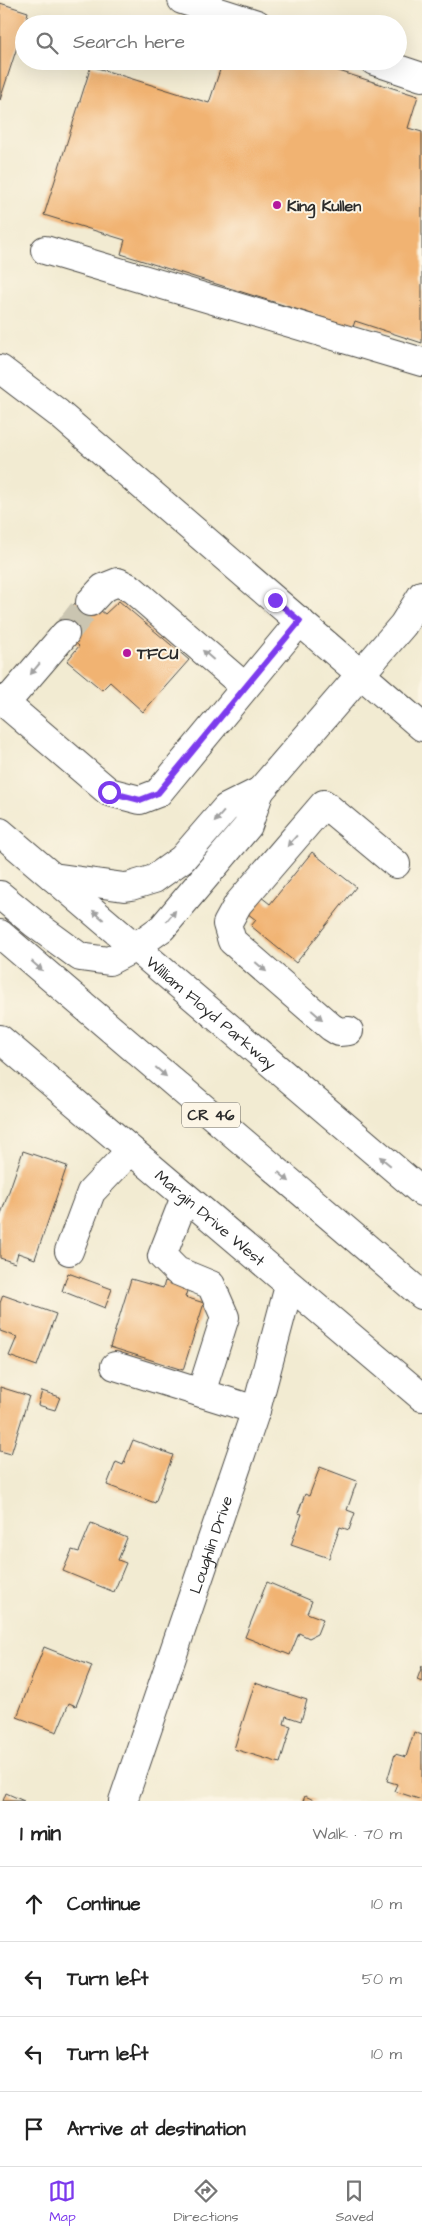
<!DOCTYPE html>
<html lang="en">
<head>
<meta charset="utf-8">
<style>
	:root { --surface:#fff; --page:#f2f2f2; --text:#222; --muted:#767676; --line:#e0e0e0; --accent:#7c3aed }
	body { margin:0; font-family:"Architects Daughter",sans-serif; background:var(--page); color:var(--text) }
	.stop { position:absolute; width:15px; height:15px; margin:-11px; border:4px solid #7c3aed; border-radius:50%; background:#fff }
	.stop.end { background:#7c3aed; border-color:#fff; box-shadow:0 1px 5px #0008 }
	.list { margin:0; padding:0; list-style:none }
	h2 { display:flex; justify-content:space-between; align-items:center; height:65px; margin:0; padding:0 20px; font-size:21px }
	h2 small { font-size:16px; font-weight:400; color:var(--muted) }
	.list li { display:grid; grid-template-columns:32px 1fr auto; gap:15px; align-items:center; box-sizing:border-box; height:75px; padding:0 20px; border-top:1px solid var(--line) }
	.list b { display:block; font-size:19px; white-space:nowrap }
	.list em { font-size:16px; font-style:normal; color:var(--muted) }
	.icon { flex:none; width:28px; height:28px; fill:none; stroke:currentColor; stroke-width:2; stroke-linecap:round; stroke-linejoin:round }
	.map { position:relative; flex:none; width:422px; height:1801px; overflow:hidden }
	.search { position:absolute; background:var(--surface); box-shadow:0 5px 20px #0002; left:15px; right:15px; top:15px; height:55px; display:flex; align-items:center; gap:12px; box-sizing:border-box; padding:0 18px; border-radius:28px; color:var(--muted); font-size:19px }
	.sheet { height:365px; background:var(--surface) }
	nav { display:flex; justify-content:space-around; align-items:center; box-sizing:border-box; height:70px; border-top:1px solid var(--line); background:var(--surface); font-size:14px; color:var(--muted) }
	nav a { display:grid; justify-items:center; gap:2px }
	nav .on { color:var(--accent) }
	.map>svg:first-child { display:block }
	.building { fill:#f1b372 }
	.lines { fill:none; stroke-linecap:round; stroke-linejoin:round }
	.minor-tunnel { stroke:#cac5b1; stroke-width:28; stroke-dasharray:28 14; stroke-linecap:butt }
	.minor-casing { stroke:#494844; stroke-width:30 }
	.highway-casing { stroke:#494844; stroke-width:30 }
	.minor { stroke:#fff; stroke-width:28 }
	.highway { stroke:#fff; stroke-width:28 }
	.oneway { fill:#a0a0a0 }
	.route { stroke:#7c3aed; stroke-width:6 }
	.poi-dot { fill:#b5179e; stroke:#fcf5e5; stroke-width:2 }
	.labels { text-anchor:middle; stroke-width:4; stroke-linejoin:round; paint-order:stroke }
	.shield { fill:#fcf5e5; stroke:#6a6863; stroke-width:1 }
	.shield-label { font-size:15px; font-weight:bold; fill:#2b2b2b }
	.poi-label { font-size:16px; font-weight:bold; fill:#2b2b2b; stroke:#fcf5e5; text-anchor:start }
	.street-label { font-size:16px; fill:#2b2b2b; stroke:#fcf5e5 }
</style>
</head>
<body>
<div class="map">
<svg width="422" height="1801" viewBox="0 0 422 1801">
	<rect width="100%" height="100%" fill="#fcf5e5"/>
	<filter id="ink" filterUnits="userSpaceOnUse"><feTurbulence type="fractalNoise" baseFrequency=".02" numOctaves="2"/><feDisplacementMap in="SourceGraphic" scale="10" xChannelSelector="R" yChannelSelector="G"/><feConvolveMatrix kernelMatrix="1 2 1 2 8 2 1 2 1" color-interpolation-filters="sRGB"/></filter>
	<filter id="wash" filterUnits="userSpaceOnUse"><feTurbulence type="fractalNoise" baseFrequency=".0096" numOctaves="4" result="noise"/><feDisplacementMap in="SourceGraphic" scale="20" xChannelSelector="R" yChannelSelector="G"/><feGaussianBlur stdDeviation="1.12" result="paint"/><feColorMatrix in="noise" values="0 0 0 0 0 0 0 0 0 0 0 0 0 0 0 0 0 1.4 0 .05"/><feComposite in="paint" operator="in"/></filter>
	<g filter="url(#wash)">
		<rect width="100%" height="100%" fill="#f2ebd2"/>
		<g id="blocks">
			<path class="building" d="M 0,3 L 28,12 L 26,21 L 33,24 L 24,24 L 24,40 L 20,38 L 0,100 Z
				M 223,61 L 307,61 L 418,96 L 408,128 L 422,132 L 422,343 L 355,321 L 353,327 L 121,254 L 125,240 L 44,215 L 91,66 L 209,103 Z
				M 81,596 L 105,614 L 119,601 L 189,660 L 143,712 L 110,682 L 102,690 L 67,661 L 79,646 L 56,626 Z
				M 312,852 L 356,887 L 296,963 L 251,926 L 256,920 L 243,910 L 256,893 L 270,904 Z
				M 23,1151 L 67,1166 L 35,1259 L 18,1253 L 15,1263 L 0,1258 L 0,1217 Z
				M 68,1273 L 112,1289 L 105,1308 L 62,1291 Z
				M 131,1279 L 163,1288 L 165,1281 L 188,1288 L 185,1297 L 204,1303 L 183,1370 L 110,1347 Z
				M 3,1295 L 56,1314 L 37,1366 L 9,1356 L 17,1337 L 0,1331 L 0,1303 Z
				M 0,1387 L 29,1396 L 11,1454 L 0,1451 Z
				M 42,1391 L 60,1397 L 55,1410 L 38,1405 Z
				M 133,1440 L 173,1455 L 155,1503 L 107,1485 L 116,1462 L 123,1465 Z
				M 320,1467 L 357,1481 L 347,1510 L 355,1513 L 349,1530 L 340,1527 L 329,1558 L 291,1545 L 302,1514 L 298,1513 L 305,1494 L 309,1496 Z
				M 91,1523 L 127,1538 L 118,1560 L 126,1563 L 114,1592 L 63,1571 L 72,1550 L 79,1552 Z
				M 267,1582 L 312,1601 L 307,1613 L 323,1619 L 317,1634 L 309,1638 L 299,1633 L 290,1655 L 245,1637 Z
				M 44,1647 L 92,1666 L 76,1706 L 69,1703 L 57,1732 L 17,1717 Z
				M 422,1666 L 422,1682 L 417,1680 Z
				M 255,1683 L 307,1700 L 301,1721 L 286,1716 L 284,1724 L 291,1726 L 280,1763 L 234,1749 Z
				M 414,1732 L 422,1735 L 422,1800 L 394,1791 L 397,1784 L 387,1781 L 395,1754 L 406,1757 Z
				M 6,1793 L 24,1801 L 3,1801 Z
				M 305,1796 L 316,1801 L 303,1801 Z"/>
		</g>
	</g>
	<g filter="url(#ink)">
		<use href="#blocks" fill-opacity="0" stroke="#494844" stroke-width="1"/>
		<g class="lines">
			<path class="minor-tunnel" d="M 65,634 L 90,602"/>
			<g class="minor-casing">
				<g id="minor">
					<path d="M 182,0 L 257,24"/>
					<path d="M 374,61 L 422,77"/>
					<path d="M 45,250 L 422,362"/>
					<path d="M 0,369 L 58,413 L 422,727"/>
					<path d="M 90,602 L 103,588 L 118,582 L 132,589 L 245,687"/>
					<path d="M 0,699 L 109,792 L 140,800 L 158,793 L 300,621"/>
					<path d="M 5,704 L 65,634"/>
					<path d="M 260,791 L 403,625 L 422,595"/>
					<path d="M 349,1031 L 339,1032 L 331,1027 L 232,941 L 227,924 L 238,904 L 324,804 L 396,864"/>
					<path id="s1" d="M 0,1039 L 422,1397"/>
					<path d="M 185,1197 L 162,1256 L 177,1271 L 211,1285 L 225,1317 L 201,1393"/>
					<path d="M 69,1251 L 91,1192 L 130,1151"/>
					<path d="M 115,1366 L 256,1410"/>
					<path id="s2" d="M 123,1801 L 256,1410 L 289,1286"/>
				</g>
			</g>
			<g class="highway-casing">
				<g id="highway">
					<path id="s3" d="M 0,832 L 422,1192"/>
					<path d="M 53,877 L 124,887 L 131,886 L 154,879 L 182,859 L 226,808 L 260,791"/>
					<path d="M 0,895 L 35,924 L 80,957 L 109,961 L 134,948 L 162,928 L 248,826 L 260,791"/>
					<path d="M 0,934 L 422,1295"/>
				</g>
			</g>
			<use href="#minor" class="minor"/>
			<use href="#highway" class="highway"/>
		</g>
		<defs><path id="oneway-solid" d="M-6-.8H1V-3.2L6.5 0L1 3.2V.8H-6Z" transform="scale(1.25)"/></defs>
		<g class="oneway">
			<use href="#oneway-solid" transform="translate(208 655) rotate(-139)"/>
			<use href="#oneway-solid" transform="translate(35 669) rotate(130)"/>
			<use href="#oneway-solid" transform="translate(219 817) rotate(131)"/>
			<use href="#oneway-solid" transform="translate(292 841) rotate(131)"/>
			<use href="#oneway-solid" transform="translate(98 915) rotate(-139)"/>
			<use href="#oneway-solid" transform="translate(171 916) rotate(-50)"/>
			<use href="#oneway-solid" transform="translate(37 966) rotate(41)"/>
			<use href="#oneway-solid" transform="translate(261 967) rotate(41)"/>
			<use href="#oneway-solid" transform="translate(317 1015) rotate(41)"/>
			<use href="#oneway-solid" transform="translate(161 1072) rotate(41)"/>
			<use href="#oneway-solid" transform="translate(385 1161) rotate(-140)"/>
			<use href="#oneway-solid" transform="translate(284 1177) rotate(41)"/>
		</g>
	</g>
	<g class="lines" filter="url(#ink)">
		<path class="route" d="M 109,792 L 140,800 L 158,793 L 300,621 L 275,600"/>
	</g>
	<g class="poi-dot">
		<circle cx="277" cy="205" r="5"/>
		<circle cx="127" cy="653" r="5"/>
	</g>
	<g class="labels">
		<rect class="shield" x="182" y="1102.5" width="58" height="25" rx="4"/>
		<g class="shield-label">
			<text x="211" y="1120">CR 46</text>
		</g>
		<g class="poi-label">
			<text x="287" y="211">King Kullen</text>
			<text x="137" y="659">TFCU</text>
		</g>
		<g class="street-label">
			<text dy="6" stroke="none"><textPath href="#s3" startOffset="278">William Floyd Parkway</textPath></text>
			<text dy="6" stroke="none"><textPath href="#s1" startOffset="276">Margin Drive West</textPath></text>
			<text dy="6" stroke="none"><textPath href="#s2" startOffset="271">Loughlin Drive</textPath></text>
		</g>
	</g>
</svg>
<div class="stop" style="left:109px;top:792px"></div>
<div class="stop end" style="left:275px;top:600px"></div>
<div class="search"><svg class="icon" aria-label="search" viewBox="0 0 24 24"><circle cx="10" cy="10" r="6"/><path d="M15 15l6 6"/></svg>Search here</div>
</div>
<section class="sheet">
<h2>1 min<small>Walk · 70 m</small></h2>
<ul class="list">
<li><svg class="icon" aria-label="ahead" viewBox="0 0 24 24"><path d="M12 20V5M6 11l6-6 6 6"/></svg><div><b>Continue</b></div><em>10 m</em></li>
<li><svg class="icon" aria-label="left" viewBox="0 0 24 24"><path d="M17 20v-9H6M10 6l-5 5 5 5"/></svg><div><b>Turn left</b></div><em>50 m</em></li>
<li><svg class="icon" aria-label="left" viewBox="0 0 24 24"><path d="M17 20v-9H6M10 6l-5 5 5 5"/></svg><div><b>Turn left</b></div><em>10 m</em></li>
<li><svg class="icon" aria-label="arrive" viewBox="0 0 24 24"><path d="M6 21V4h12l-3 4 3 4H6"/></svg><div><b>Arrive at destination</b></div></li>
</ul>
</section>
<nav>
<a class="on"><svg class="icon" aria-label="map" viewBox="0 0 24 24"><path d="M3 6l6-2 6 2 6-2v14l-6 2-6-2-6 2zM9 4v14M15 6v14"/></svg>Map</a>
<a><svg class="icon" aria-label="directions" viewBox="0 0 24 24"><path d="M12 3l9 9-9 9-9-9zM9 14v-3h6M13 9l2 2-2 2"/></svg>Directions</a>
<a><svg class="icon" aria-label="saved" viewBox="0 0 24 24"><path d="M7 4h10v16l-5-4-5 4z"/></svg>Saved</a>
</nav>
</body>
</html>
